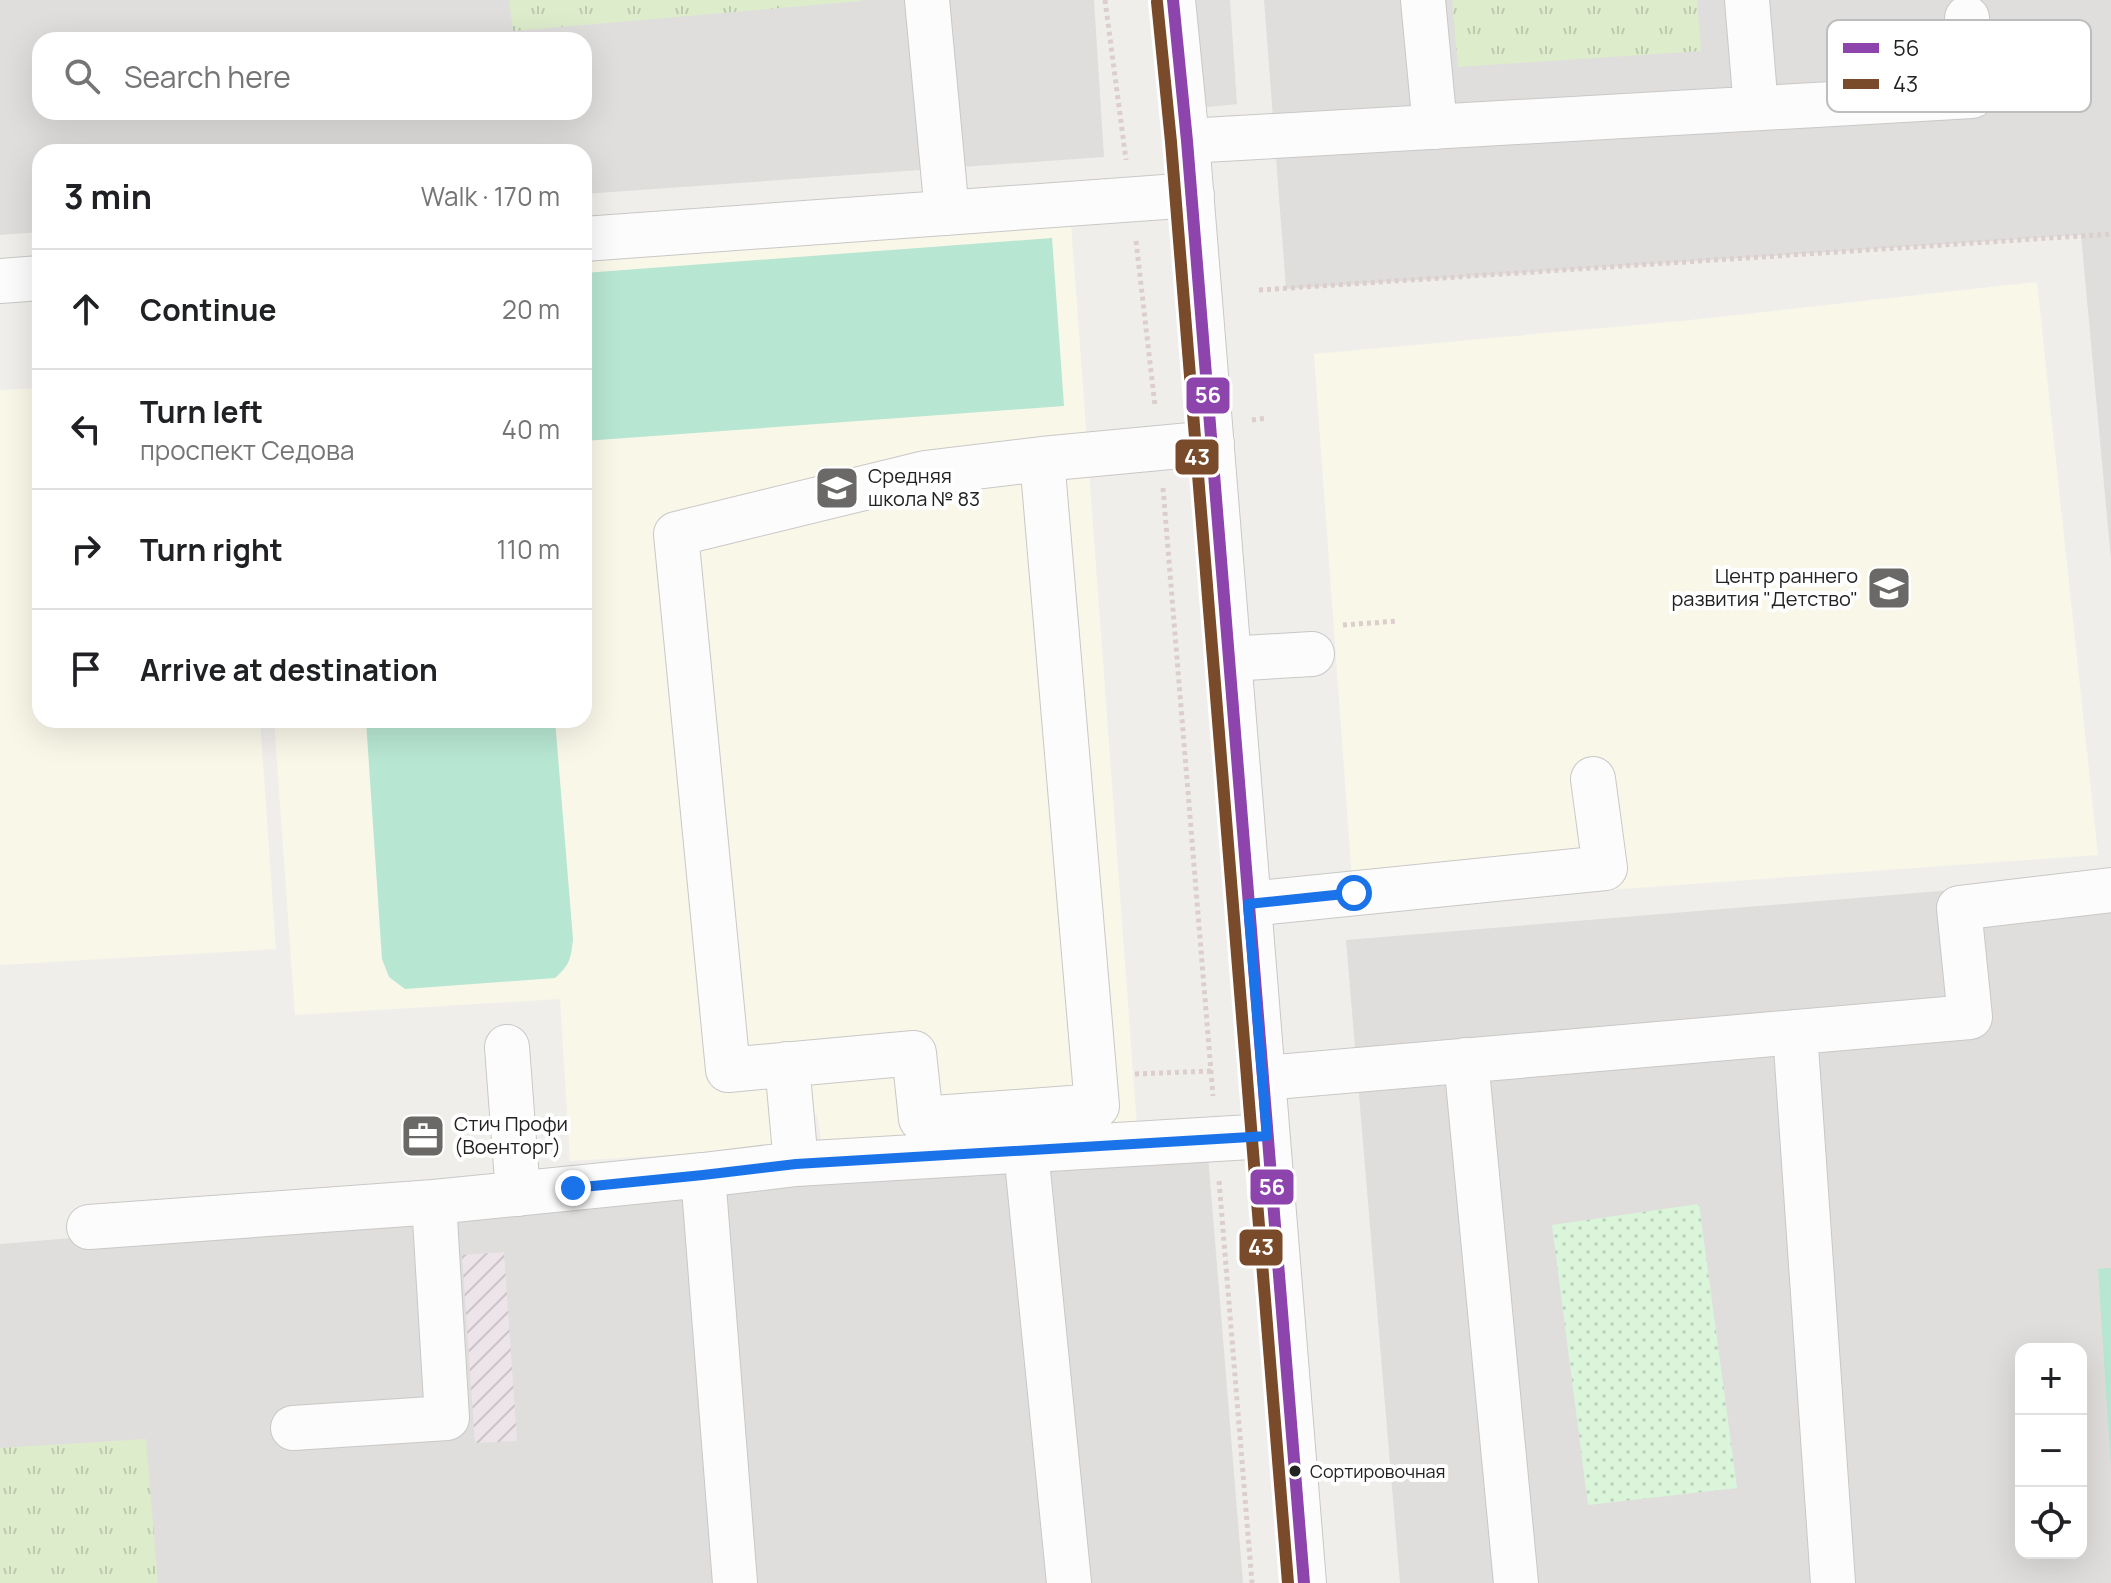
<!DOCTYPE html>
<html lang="en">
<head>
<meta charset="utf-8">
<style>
	:root { --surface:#fff; --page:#f2f2f2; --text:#202124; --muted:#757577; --line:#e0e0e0 }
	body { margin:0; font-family:Manrope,sans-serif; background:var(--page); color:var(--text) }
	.controls { position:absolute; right:24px; bottom:24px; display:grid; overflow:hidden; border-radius:16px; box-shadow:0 8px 32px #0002 }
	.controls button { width:72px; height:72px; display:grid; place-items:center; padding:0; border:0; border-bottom:2px solid var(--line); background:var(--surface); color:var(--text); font:40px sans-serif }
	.stop { position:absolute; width:24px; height:24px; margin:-18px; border:6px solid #1a73e8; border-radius:50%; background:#fff }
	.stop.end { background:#1a73e8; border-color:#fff; box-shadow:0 2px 8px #0008 }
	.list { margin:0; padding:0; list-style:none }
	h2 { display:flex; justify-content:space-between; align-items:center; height:104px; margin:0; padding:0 32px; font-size:34px }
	h2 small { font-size:26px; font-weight:400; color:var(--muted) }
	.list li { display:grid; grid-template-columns:52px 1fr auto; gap:24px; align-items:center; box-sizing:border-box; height:120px; padding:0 32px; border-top:2px solid var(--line) }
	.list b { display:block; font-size:30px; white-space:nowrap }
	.list p { margin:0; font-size:26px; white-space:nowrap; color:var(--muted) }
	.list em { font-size:26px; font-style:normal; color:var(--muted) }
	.icon { flex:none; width:44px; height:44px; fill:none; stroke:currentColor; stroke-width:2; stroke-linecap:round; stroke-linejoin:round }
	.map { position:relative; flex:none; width:2111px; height:1583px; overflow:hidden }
	.search { position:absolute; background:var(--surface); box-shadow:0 8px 32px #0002; left:32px; top:32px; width:560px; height:88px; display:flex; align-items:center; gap:20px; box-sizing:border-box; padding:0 28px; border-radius:24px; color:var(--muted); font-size:30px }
	.panel { position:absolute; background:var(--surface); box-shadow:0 8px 32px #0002; left:32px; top:144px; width:560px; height:584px; border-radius:24px }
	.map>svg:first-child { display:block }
	.residential { fill:#dfdedc; fill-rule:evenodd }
	.industrial { fill:url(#industrial-furrows) }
	.education { fill:#f8f7e8 }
	.grass { fill:url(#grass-tufts) }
	.park { fill:url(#park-dots) }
	.pitch { fill:#b7e6d2 }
	.parking { fill:#e0dfde }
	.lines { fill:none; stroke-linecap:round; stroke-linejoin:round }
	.minor-casing { stroke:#c9c8c7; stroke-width:46 }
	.path { stroke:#dccecd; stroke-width:5; stroke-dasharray:4 4; stroke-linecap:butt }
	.minor { stroke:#fdfcfc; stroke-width:44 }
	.bus-1-casing { stroke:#fff; stroke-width:18 }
	.bus-2-casing { stroke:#fff; stroke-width:18 }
	.bus-1 { stroke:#8e44ad; stroke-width:12 }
	.bus-2 { stroke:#7a4b2a; stroke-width:12 }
	.route { stroke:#1a73e8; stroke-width:10 }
	.bus-dot { fill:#222; stroke:#fff; stroke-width:3 }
	.labels { text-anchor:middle; stroke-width:8; stroke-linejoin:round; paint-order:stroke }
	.bus-label { font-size:18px; fill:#222; stroke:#fff; text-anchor:start }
	.poi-label { font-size:20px; fill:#222; stroke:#fff; text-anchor:start }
	.key { fill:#fff; stroke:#bdbdbd; stroke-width:2 }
	.key-label { font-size:22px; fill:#222 }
	.line-badge { stroke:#fff; stroke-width:3 }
	.badge-label { font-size:22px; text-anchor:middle; font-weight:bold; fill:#fff }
</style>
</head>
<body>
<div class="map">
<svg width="2111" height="1583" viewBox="0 0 2111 1583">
	<defs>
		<pattern id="industrial-furrows" width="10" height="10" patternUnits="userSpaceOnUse" patternTransform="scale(2)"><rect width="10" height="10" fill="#ede4e9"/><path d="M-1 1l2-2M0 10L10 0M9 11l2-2" fill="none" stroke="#cbc3c8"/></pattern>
		<pattern id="grass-tufts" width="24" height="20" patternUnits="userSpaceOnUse" patternTransform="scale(2)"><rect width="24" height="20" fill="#ddeccb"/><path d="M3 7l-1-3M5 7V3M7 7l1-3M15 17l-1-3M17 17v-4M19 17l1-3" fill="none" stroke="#bdcaae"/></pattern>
		<pattern id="park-dots" width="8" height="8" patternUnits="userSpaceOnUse" patternTransform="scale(2)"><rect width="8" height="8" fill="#daf5da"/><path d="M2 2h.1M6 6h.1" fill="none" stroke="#bbd2bb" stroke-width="1.8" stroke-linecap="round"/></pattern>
	</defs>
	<rect width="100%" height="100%" fill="#f0eeeb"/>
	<path class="residential" d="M 0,0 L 1094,0 L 1104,157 L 584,194 L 584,152 L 40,152 L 40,232 L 0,235 ZM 40,40 L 584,40 L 584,112 L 40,112 Z
		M 1264,0 L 2111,0 L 2111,560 L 2081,235 L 1286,289 Z
		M 2111,877 L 2111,1583 L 1400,1583 L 1346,940 ZM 2021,1349 L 2081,1349 L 2081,1553 L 2021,1553 Z
		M 1207,1143 L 1243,1583 L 0,1583 L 0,1244 Z"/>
	<path class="industrial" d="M 504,1252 L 517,1441 L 475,1443 L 462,1255 Z"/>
	<path class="education" d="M 1071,223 L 1137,1127 L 822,1146 L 817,1115 L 772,1117 L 772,1149 L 570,1161 L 560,999 L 295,1015 L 274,720 L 584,720 L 584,256 Z
		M 2037,282 L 2098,855 L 1354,908 L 1314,354 L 1681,321 Z
		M 40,388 L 40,720 L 260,720 L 276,949 L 0,965 L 0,390 Z"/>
	<path class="grass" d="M 509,0 L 862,0 L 862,1 L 513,31 Z
		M 1452,0 L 1697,0 L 1701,51 L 1458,67 Z
		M 146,1439 L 158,1583 L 0,1583 L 0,1448 Z"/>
	<path class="park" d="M 1699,1204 L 1737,1488 L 1588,1505 L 1552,1225 Z"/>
	<path class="pitch" d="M 1052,238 L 1064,406 L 584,441 L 584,273 Z
		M 366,720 L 555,720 L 573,939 C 571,958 570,965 555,978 L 405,989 L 389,977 L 382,959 Z
		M 2111,1268 L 2111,1467 L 2098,1269 Z"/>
	<path class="parking" d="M 1191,0 L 1230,0 L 1237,104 L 1199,108 Z"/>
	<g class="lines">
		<g class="minor-casing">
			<path id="minor" d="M 927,0 L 947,213
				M 1173,0 L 1187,141 L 1304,1583
				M 1423,0 L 1435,127
				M 1747,0 L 1756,108
				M 1187,141 L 1972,96 L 1967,18
				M 584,239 L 1192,195
				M 0,281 L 40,278
				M 1042,459 L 925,473 L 676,534 L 728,1070 L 914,1053 L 921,1119 L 1097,1106 L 1042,459 L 1212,443
				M 1229,659 L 1312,654
				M 1248,904 L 1605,868 L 1593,779
				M 1795,1032 L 1833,1583
				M 507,1047 L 518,1194
				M 1466,1060 L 1516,1583
				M 787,1064 L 796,1164
				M 1264,1078 L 1970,1017 L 1959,908 L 2111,890
				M 1026,1151 L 1069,1583
				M 89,1227 L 434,1202 L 703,1175
				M 293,1428 L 447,1418 L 434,1202
				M 735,1583 L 703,1175 L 796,1164 L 1267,1136"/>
		</g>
		<path class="path" d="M 1105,0 L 1126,160
			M 1136,241 L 1155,406
			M 1259,290 L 2111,234
			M 1252,420 L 1267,418
			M 1163,488 L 1213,1096
			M 1343,625 L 1398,621
			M 1135,1074 L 1211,1071
			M 1219,1181 L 1252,1583"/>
		<use href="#minor" class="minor"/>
		<g class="bus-1-casing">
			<path id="bus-1" d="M 1173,0 L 1187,141 L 1304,1583"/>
		</g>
		<g class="bus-2-casing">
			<path id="bus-2" d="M 1157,2 L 1171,142 L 1288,1583"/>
		</g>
		<use href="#bus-1" class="bus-1"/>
		<use href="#bus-2" class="bus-2"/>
	</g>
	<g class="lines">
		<path class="route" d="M 573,1188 L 703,1175 L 796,1164 L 1267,1136 L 1248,904 L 1354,893"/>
	</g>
	<defs>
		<g id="school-square" transform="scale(2.3)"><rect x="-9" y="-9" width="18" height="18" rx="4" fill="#6a6968" stroke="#fff"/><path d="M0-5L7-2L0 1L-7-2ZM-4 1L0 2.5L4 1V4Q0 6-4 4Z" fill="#fff"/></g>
		<g id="office-square" transform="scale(2.3)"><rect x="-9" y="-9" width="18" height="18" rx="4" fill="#6a6968" stroke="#fff"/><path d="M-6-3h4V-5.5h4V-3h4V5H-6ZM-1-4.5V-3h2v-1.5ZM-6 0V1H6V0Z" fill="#fff"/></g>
	</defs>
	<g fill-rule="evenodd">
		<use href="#school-square" x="837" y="488"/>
		<use href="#school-square" x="1889" y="588"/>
		<use href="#office-square" x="423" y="1136"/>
	</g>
	<circle class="bus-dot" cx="1295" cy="1471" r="7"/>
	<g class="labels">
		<g class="bus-label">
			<text x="1310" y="1478">Сортировочная</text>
		</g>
		<g class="poi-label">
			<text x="868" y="483">Средняя<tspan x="868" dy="23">школа № 83</tspan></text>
			<text x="1858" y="583" text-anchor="end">Центр раннего<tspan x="1858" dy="23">развития "Детство"</tspan></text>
			<text x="454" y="1131">Стич Профи<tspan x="454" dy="23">(Военторг)</tspan></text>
		</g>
	</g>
	<rect x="1827" y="20" width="264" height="92" rx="12" class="key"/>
	<rect x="1843" y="43" width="36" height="10" fill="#8e44ad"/>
	<rect x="1843" y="79" width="36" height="10" fill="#7a4b2a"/>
	<g class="key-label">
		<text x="1893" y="56">56</text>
		<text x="1893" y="92">43</text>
	</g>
	<g class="line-badge">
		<rect x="1185" y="376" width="46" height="39" rx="8" fill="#8e44ad"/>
		<rect x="1174" y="438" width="46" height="38" rx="8" fill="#7a4b2a"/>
		<rect x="1249" y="1168" width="46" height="38" rx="8" fill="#8e44ad"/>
		<rect x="1238" y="1228" width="46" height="39" rx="8" fill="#7a4b2a"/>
	</g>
	<g class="badge-label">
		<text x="1208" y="403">56</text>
		<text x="1197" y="465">43</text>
		<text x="1272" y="1195">56</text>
		<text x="1261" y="1255">43</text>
	</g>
</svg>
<div class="controls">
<button>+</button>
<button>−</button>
<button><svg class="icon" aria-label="locate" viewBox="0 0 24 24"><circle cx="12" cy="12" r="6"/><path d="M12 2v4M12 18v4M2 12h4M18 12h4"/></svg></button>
</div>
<div class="stop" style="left:1354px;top:893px"></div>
<div class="stop end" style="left:573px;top:1188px"></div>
<div class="search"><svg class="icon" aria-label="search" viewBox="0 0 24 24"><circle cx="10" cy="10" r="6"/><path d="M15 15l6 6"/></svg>Search here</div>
<section class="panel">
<h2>3 min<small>Walk · 170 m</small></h2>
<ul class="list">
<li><svg class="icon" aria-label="ahead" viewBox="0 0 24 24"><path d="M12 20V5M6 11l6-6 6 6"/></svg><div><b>Continue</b></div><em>20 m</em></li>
<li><svg class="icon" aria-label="left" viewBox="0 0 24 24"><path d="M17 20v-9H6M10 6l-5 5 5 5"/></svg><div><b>Turn left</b><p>проспект Седова</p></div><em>40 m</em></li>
<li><svg class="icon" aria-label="right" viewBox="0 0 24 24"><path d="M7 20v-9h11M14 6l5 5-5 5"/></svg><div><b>Turn right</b></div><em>110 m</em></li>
<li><svg class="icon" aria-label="arrive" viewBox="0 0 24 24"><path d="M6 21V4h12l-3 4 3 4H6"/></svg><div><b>Arrive at destination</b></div></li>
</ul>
</section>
</div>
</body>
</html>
